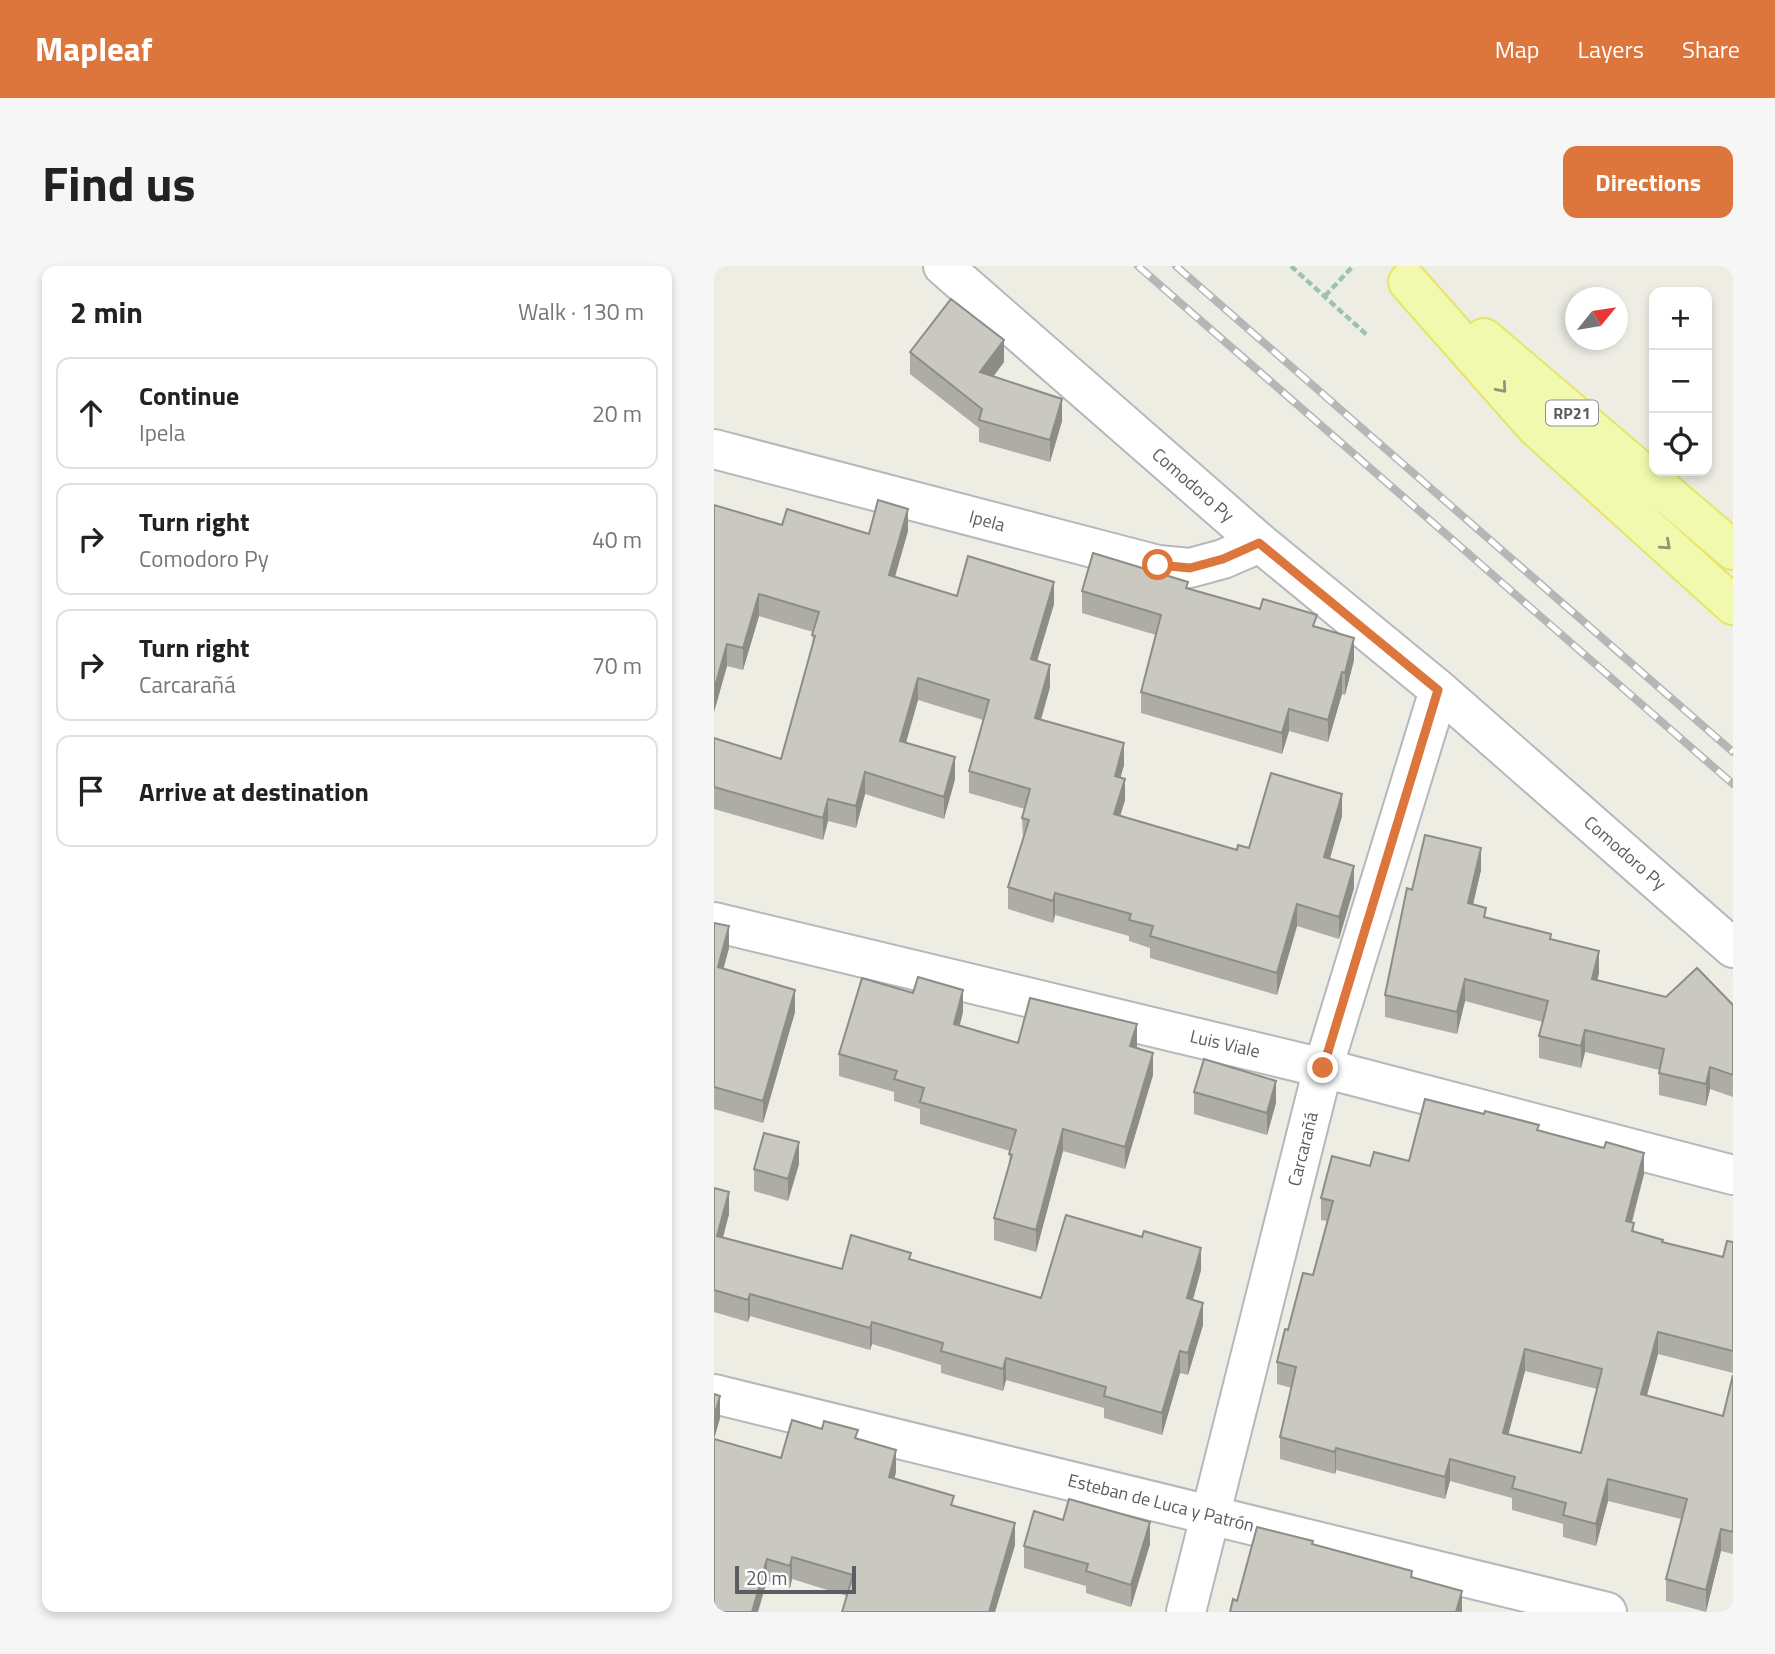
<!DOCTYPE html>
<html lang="en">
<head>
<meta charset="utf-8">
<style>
	:root { --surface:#fff; --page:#f6f6f6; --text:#222; --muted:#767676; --line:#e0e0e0; --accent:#dc763c }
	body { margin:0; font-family:"Titillium Web",sans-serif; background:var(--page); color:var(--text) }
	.controls { position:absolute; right:21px; top:21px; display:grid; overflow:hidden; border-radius:14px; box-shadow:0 4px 10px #0003 }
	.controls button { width:63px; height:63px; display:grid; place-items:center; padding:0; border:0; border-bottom:2px solid var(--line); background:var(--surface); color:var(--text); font:35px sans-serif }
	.compass { position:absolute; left:851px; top:21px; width:63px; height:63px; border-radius:50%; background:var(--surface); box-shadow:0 4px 10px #0003; rotate:60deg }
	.scale { position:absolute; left:21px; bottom:18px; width:121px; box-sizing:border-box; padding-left:7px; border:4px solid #5c5d63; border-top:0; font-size:19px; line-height:24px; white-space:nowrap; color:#5c5d63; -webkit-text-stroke:5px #fff; paint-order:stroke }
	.stop { position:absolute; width:21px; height:21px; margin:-16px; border:5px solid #dc763c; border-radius:50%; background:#fff }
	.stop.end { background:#dc763c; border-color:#fff; box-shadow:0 2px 7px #0008 }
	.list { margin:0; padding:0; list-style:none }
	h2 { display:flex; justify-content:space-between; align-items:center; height:91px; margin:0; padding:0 28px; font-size:30px }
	h2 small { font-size:23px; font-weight:400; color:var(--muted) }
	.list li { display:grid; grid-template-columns:46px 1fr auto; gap:21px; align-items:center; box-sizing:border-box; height:112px; margin:0 14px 14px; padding:0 14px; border:2px solid var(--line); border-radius:14px }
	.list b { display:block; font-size:26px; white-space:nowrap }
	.list p { margin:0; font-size:23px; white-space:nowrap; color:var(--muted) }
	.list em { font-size:23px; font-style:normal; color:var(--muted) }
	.icon { flex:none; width:38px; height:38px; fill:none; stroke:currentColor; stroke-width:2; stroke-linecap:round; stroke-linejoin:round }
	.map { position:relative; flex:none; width:1019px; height:1346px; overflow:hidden; border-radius:14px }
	header { display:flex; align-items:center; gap:42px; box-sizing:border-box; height:98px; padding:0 35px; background:var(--accent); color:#fff }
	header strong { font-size:33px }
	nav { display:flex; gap:38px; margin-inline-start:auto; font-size:24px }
	.intro { display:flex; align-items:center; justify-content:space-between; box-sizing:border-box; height:168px; padding:0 42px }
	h1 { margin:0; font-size:49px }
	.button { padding:18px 32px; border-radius:14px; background:var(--accent); color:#fff; font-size:24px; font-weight:700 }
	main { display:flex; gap:42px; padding:0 42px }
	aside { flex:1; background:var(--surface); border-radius:14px; box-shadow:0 4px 10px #0003 }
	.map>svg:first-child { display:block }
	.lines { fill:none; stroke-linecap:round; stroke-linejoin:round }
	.minor-casing { stroke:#b6b7bd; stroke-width:42 }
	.major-casing { stroke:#e6e664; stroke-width:42 }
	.path { stroke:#9cc3b2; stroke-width:4.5; stroke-dasharray:7 3.5; stroke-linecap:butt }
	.minor { stroke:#fff; stroke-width:38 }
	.major { stroke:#f0f9ae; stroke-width:38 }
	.rail-casing { stroke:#b6b6b7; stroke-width:8 }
	.rail { stroke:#fff; stroke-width:5; stroke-dasharray:16; stroke-linecap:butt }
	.wall { fill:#adaca6; fill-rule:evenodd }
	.shaded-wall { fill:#8d8c87 }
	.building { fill:#c9c8c1; stroke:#8d8c87; stroke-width:2; fill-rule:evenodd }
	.oneway { stroke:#90947d }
	.route { stroke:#dc763c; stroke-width:9 }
	.labels { text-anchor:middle; stroke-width:6; stroke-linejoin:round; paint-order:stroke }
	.shield { fill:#fff; stroke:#8d8e92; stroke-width:2 }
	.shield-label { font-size:16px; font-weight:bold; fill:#5c5d63 }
	.street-label { font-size:18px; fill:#5c5d63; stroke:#fff }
</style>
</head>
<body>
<header>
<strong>Mapleaf</strong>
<nav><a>Map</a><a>Layers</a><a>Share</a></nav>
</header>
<div class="intro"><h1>Find us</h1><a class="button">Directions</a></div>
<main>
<aside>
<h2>2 min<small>Walk · 130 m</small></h2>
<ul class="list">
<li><svg class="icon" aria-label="ahead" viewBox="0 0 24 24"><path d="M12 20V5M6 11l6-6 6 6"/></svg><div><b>Continue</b><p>Ipela</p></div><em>20 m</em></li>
<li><svg class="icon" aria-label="right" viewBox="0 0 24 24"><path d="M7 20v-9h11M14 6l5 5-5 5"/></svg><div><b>Turn right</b><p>Comodoro Py</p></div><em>40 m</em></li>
<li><svg class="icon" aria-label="right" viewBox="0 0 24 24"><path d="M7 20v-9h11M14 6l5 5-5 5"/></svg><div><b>Turn right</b><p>Carcarañá</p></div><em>70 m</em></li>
<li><svg class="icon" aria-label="arrive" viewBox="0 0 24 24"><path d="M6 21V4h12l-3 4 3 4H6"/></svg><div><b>Arrive at destination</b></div></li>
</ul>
</aside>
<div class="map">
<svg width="1019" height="1346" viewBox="0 0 1019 1346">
	<rect width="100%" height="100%" fill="#edede4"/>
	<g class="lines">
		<g class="minor-casing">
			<path id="minor" d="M 229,0 L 546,277 L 725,424 L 1019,682
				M 0,183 L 444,299 L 476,302 L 509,293 L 546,277
				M 0,656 L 609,802 L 1019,909
				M 0,1128 L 893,1346
				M 472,1346 L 609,802 L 725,424"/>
		</g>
		<g class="major-casing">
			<path id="major" d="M 694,16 L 822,161 L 1019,339
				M 770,72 L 1019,284"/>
		</g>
		<path class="path" d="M 577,0 L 653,69
			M 611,30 L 639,0"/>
		<use href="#minor" class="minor"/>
		<use href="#major" class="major"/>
		<g class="rail-casing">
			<path id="rail" d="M 424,0 L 1019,518
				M 462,0 L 1019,486"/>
		</g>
		<use href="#rail" class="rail"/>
	</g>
	<path class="wall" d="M 196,86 L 290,96 L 280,110 L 348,155 L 336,196 L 265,176 L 265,162 L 196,108 Z
		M 0,239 L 68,259 L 155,268 L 194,265 L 181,311 L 243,330 L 340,338 L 323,395 L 336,421 L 327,454 L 410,499 L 406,511 L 411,534 L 406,550 L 523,584 L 535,582 L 628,550 L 616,592 L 640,622 L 625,673 L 583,660 L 563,729 L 436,692 L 436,682 L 415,675 L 415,670 L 341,649 L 339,657 L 294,643 L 294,621 L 309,574 L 308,552 L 311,543 L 255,527 L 255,505 L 269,454 L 204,434 L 192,477 L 241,513 L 230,553 L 151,528 L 142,562 L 114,555 L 109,574 L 0,543 L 0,472 L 67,493 L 98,382 L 99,366 L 45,350 L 29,404 L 13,400 L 0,446 Z
		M 474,322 L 603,361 L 640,394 L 631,429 L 628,428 L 614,476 L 575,465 L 568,488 L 427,447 L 427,426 L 442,369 L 368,347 L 368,325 Z
		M 767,604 L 759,639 L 772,651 L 837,674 L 885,707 L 883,715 L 952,731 L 1019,739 L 1019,831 L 996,823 L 992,840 L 945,829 L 945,804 L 871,786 L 867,802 L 825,792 L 825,770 L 829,756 L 751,735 L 743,768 L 671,751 L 671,729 L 698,624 Z
		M 0,657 L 15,682 L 9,703 L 81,746 L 49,857 L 0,843 Z
		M 249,746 L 246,759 L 304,777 L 423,780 L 422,782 L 439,809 L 411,903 L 349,885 L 322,986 L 280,974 L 280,952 L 295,898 L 296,885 L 206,858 L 206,843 L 180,835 L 180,826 L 125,810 L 125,788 Z
		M 480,826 L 562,837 L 553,869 L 480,848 Z
		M 770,848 L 825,865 L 930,908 L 918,957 L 920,966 L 949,977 L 1009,991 L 1019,976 L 1019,1107 L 944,1088 L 933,1130 L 1009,1150 L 1019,1109 L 1019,1288 L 1007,1285 L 992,1346 L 952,1335 L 952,1313 L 967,1253 L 894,1235 L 882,1280 L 849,1271 L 849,1258 L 798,1244 L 798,1232 L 736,1215 L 731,1233 L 622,1204 L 621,1208 L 566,1193 L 566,1171 L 578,1122 L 563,1118 L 563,1096 L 574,1064 L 599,1009 L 613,955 L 607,954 L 607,932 L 656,900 L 695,895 ZM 811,1105 L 883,1123 L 867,1187 L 794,1169 Z
		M 85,898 L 74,935 L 40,925 L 40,903 Z
		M 0,922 L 15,948 L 9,972 L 128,1003 L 197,993 L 327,1032 L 487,1004 L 479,1034 L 489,1059 L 474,1109 L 466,1107 L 448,1169 L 390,1152 L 390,1142 L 292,1114 L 289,1125 L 227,1107 L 227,1099 L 158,1078 L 156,1084 L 36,1050 L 34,1056 L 0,1046 Z
		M 0,1128 L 6,1152 L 0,1173 L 67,1192 L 144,1173 L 182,1206 L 180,1213 L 240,1240 L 301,1279 L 281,1346 L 128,1346 L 133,1330 L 78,1313 L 76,1322 L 53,1315 L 0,1346 Z
		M 436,1278 L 417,1341 L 372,1327 L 372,1320 L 310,1302 L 310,1280 Z"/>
	<path class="shaded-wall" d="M 290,74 L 290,96 L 266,128 L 266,106 Z
		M 348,133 L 348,155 L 336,196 L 336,174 Z
		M 194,243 L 194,265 L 175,331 L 175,309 Z
		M 340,316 L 340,338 L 317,415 L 317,393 Z
		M 45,328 L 45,350 L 29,404 L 29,382 Z
		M 640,372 L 640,394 L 631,429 L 631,407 Z
		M 13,378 L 13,400 L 0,446 L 0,424 Z
		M 336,399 L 336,421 L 321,474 L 321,452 Z
		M 628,406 L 628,428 L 614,476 L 614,454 Z
		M 204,412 L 204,434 L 186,497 L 186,475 Z
		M 575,443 L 575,465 L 568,488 L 568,467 Z
		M 410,477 L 410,499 L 401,532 L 401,510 Z
		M 241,491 L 241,513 L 230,553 L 230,531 Z
		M 151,506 L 151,528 L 142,562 L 142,540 Z
		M 411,513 L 411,534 L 400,570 L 400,548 Z
		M 628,528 L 628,550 L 610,613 L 610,591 Z
		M 114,533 L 114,555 L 109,574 L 109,552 Z
		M 767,582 L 767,604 L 754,659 L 754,637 Z
		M 640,600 L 640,622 L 625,673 L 625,651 Z
		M 341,627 L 341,649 L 339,657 L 339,635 Z
		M 583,638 L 583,660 L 563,729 L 563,707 Z
		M 15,660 L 15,682 L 4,723 L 4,701 Z
		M 885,685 L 885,707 L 878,735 L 878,713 Z
		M 751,713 L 751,735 L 743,768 L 743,746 Z
		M 81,724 L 81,746 L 49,857 L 49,835 Z
		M 249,724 L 249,746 L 240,780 L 240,758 Z
		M 423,758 L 423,780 L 416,802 L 416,780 Z
		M 871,764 L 871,786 L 867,802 L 867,780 Z
		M 439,787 L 439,809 L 411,903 L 411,881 Z
		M 996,801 L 996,823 L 992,840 L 992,818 Z
		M 562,815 L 562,837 L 553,869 L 553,847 Z
		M 349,863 L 349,885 L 322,986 L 322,964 Z
		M 85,876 L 85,898 L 74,935 L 74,913 Z
		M 930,887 L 930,908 L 912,977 L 912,955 Z
		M 15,926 L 15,948 L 3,992 L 3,970 Z
		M 487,982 L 487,1004 L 473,1054 L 473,1032 Z
		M 36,1028 L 36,1050 L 34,1056 L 34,1034 Z
		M 489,1037 L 489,1059 L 474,1109 L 474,1087 Z
		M 158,1056 L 158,1078 L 156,1084 L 156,1062 Z
		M 944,1066 L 944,1088 L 927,1150 L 927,1128 Z
		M 811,1083 L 811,1105 L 789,1189 L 789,1167 Z
		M 466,1085 L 466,1107 L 448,1169 L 448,1147 Z
		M 292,1092 L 292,1114 L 289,1125 L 289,1103 Z
		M 6,1130 L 6,1152 L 0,1173 L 0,1151 Z
		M 622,1182 L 622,1204 L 621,1208 L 621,1186 Z
		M 182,1184 L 182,1206 L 175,1233 L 175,1211 Z
		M 736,1193 L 736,1215 L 731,1233 L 731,1211 Z
		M 894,1213 L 894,1235 L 882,1280 L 882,1258 Z
		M 436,1256 L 436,1278 L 417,1341 L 417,1319 Z
		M 301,1257 L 301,1279 L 281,1346 L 275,1346 Z
		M 1007,1263 L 1007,1285 L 992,1346 L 992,1324 Z
		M 78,1291 L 78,1313 L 76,1322 L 76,1300 Z
		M 53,1293 L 53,1315 L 44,1346 L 38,1346 Z
		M 748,1325 L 748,1346 L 742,1346 Z"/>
	<path class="building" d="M 237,33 L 290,74 L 266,106 L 348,133 L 336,174 L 265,154 L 268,143 L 196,86 Z
		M 164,234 L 194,243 L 175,309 L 243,330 L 254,290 L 340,316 L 317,393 L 336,399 L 321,452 L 410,477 L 401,510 L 411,513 L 400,548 L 523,584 L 524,579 L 535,582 L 557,507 L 628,528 L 610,591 L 640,600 L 625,651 L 583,638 L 563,707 L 436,670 L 439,660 L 415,654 L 417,648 L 341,627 L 339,635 L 294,621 L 315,554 L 308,552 L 316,523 L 255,505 L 275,434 L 204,412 L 186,475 L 241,491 L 230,531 L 151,506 L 142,540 L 114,533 L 109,552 L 0,521 L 0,472 L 67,493 L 101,370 L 98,369 L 105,346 L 45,328 L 29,382 L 13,378 L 0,424 L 0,239 L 68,259 L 73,243 L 155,268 Z
		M 379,287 L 474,316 L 472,322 L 546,343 L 549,333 L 603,349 L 599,360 L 640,372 L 631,407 L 628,406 L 614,454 L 575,443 L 568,467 L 427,426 L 447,349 L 368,325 Z
		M 711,569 L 767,582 L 754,637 L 772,642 L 770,651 L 837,668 L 836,673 L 885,685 L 878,713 L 952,731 L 983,702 L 1019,739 L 1019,809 L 996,801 L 992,818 L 945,807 L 950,783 L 871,764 L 867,780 L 825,770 L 834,735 L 751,713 L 743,746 L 671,729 L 693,622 L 698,624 Z
		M 0,657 L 15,660 L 4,701 L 81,724 L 49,835 L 0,821 Z
		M 204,711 L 249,724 L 240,758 L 304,777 L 316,732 L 423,758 L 416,780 L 439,787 L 411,881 L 349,863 L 322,964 L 280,952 L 298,889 L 295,888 L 302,864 L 206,836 L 210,822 L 180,813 L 183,805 L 125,788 L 148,712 L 199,727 Z
		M 490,793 L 562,815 L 553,847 L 480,826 Z
		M 711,833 L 770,848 L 771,845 L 825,859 L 823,864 L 890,882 L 892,876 L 930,887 L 912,955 L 920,957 L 918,965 L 949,974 L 948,976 L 1009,991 L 1013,975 L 1019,976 L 1019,1085 L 944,1066 L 927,1128 L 1009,1150 L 1019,1109 L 1019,1266 L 1007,1263 L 992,1324 L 952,1313 L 973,1233 L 894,1213 L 882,1258 L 849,1249 L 852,1237 L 798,1222 L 801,1211 L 736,1193 L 731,1211 L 622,1182 L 621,1186 L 566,1171 L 582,1101 L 563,1096 L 571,1063 L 574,1064 L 589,1007 L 599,1009 L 619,935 L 607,932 L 618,890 L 656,900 L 660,886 L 695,895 ZM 811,1083 L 888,1103 L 867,1187 L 789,1167 Z
		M 50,867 L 85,876 L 74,913 L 40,903 Z
		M 0,922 L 15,926 L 3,970 L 128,1003 L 137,969 L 197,987 L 195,993 L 327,1032 L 352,949 L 428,971 L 430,965 L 487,982 L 473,1032 L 489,1037 L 474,1087 L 466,1085 L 448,1147 L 390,1130 L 392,1121 L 292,1092 L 289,1103 L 227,1085 L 229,1077 L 158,1056 L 156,1062 L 36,1028 L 34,1034 L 0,1024 Z
		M 0,1128 L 6,1130 L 0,1151 Z
		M 78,1154 L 108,1163 L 110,1155 L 144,1164 L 141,1172 L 182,1184 L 175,1211 L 240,1230 L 237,1239 L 301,1257 L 275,1346 L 128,1346 L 139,1309 L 78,1291 L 76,1300 L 53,1293 L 38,1346 L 0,1346 L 0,1173 L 67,1192 Z
		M 355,1233 L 436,1256 L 417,1319 L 372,1305 L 374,1298 L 310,1280 L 320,1245 L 349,1254 Z
		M 543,1261 L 599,1275 L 598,1278 L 698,1305 L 697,1311 L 748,1325 L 742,1346 L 516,1346 L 519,1333 L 523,1335 Z"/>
	<defs><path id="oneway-chevron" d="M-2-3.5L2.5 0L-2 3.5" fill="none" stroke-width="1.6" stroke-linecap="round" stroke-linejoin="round" transform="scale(1.75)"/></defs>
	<g class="oneway">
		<use href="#oneway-chevron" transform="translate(788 122) rotate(49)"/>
		<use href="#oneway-chevron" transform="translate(952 279) rotate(42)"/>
	</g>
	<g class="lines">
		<path class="route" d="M 444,299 L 476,302 L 509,293 L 545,277 L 724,424 L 609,802"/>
	</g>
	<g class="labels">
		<rect class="shield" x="832" y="134.5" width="52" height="25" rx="5"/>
		<g class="shield-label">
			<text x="858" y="153">RP21</text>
		</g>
		<g class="street-label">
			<text transform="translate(479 219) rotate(41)" y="6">Comodoro Py</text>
			<text transform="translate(273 255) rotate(15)" y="6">Ipela</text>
			<text transform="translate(911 587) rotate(41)" y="6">Comodoro Py</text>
			<text transform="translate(511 778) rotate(13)" y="6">Luis Viale</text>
			<text transform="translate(589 883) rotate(-76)" y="6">Carcarañá</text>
			<text transform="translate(447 1237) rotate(14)" y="6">Esteban de Luca y Patrón</text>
		</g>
	</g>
</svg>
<div class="controls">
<button>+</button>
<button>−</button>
<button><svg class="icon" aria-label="locate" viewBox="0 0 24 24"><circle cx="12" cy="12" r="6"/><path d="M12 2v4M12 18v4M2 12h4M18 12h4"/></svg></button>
</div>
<svg class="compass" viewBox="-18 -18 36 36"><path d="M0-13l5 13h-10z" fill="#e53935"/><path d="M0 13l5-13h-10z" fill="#767676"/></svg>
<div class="scale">20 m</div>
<div class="stop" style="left:444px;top:299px"></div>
<div class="stop end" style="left:609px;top:802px"></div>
</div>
</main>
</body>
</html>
